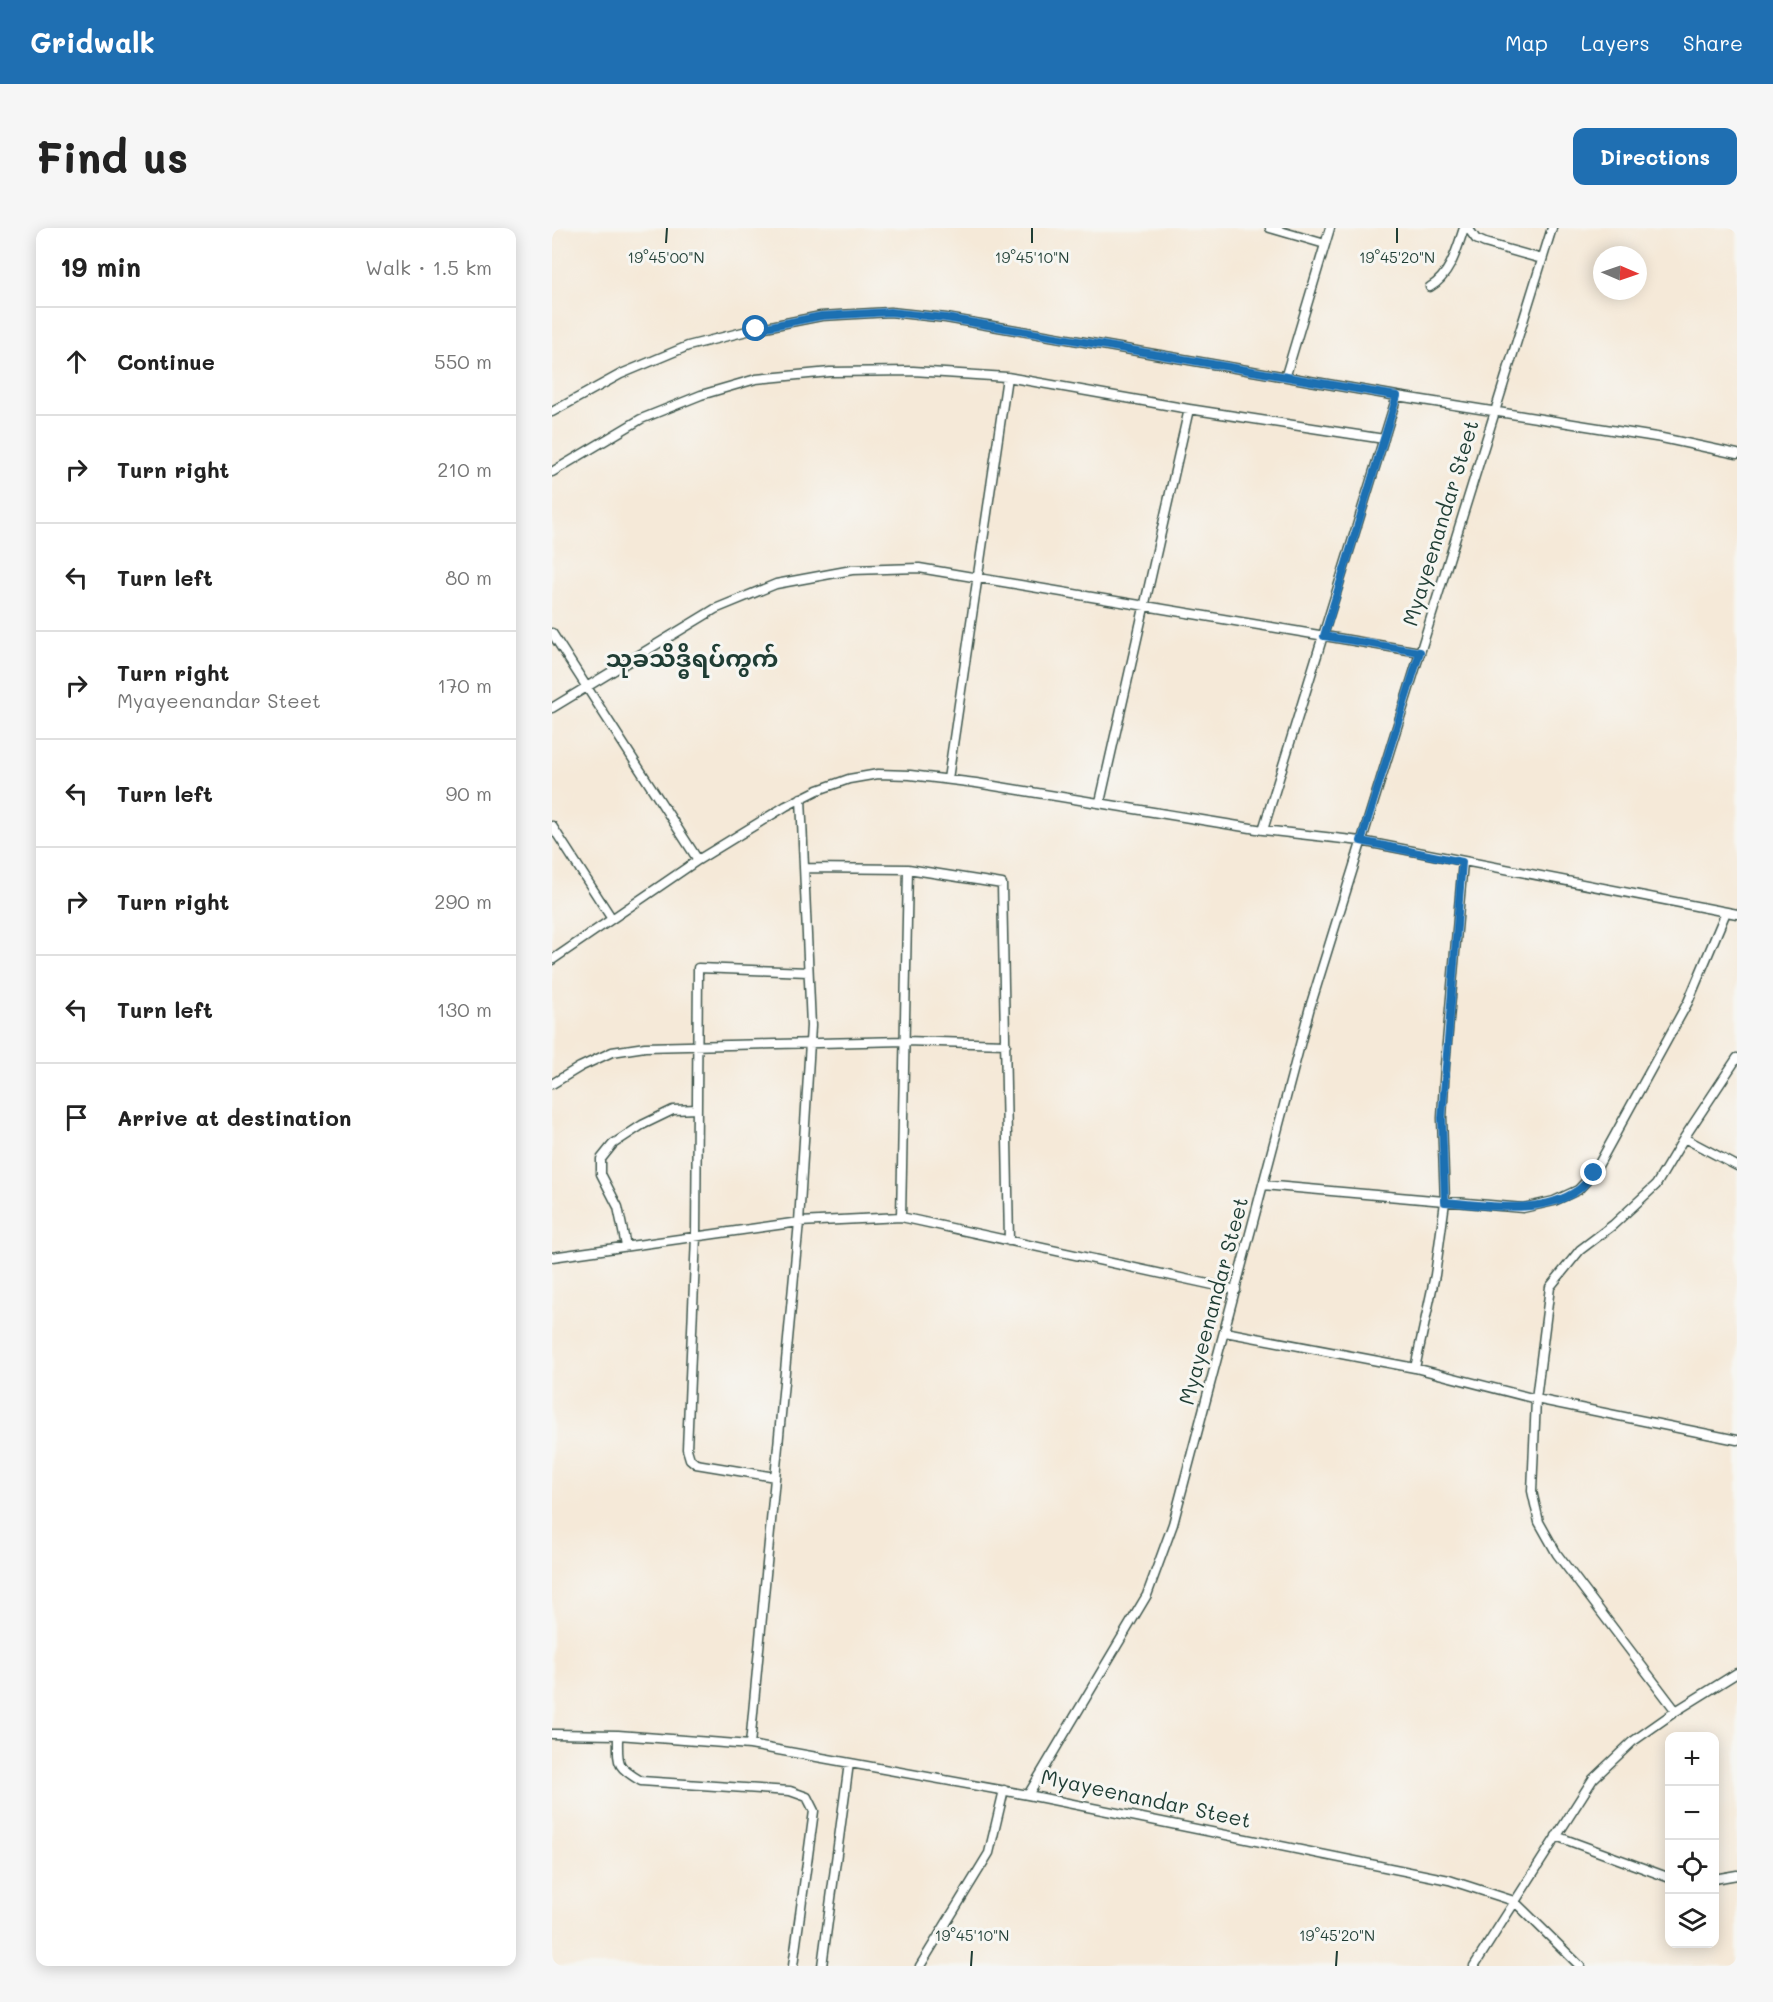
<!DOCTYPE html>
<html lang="en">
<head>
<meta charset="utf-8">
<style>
	:root { --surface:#fff; --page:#f6f6f6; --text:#222; --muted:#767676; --line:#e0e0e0; --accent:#1f6fb2 }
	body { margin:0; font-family:Mali,"Noto Sans Myanmar",sans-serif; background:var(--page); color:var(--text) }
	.controls { position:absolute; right:18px; bottom:18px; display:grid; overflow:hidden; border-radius:12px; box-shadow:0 3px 15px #0003 }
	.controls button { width:54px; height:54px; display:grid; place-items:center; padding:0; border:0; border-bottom:2px solid var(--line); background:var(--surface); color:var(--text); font:30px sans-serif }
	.compass { position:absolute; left:1041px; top:18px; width:54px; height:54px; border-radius:50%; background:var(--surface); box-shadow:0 3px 15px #0003; rotate:92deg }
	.stop { position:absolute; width:18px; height:18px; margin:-14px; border:4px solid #1f6fb2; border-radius:50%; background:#fff }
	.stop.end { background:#1f6fb2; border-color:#fff; box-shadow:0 2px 6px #0008 }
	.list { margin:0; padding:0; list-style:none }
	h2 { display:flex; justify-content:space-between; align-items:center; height:78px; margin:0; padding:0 24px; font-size:26px }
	h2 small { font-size:20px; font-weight:400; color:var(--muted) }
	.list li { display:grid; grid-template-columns:39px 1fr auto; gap:18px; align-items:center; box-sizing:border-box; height:108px; padding:0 24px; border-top:2px solid var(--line) }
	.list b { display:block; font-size:22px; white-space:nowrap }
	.list p { margin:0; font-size:20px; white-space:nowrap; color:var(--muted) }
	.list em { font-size:20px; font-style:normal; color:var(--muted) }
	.icon { flex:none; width:33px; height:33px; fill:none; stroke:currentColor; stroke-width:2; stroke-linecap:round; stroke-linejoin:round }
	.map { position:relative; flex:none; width:1185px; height:1738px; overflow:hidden; border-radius:12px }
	header { display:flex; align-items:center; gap:36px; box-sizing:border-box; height:84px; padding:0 30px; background:var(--accent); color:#fff }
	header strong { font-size:28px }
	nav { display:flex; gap:33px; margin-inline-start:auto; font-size:21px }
	.intro { display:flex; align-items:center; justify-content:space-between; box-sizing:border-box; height:144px; padding:0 36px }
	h1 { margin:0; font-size:42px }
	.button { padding:15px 27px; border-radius:12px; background:var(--accent); color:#fff; font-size:21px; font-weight:700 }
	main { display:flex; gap:36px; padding:0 36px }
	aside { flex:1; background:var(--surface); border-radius:12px; box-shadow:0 3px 15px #0003 }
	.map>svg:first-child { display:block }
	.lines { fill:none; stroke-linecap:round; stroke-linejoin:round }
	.street-casing { stroke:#3f574d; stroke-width:11 }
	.street { stroke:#fff; stroke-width:8 }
	.route { stroke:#1f6fb2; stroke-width:8 }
	.ticks { fill:none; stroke:#1f3d34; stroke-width:2 }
	.labels { text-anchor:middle; stroke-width:6; stroke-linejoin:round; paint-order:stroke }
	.street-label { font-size:21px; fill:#1f3d34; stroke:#f6f6f2 }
	.quarter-label { font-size:24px; font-weight:bold; fill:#1f3d34; stroke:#f6f6f2 }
	.ticks-label { font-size:15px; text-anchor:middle; fill:#1f3d34; stroke:#f6f6f2; stroke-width:6; stroke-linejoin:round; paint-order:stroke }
</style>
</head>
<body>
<header>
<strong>Gridwalk</strong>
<nav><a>Map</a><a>Layers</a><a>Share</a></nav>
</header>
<div class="intro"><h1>Find us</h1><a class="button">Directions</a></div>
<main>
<aside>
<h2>19 min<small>Walk · 1.5 km</small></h2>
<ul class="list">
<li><svg class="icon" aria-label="ahead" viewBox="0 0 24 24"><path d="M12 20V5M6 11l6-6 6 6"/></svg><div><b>Continue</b></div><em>550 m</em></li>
<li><svg class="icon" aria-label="right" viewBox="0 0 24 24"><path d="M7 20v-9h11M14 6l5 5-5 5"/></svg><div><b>Turn right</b></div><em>210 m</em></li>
<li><svg class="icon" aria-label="left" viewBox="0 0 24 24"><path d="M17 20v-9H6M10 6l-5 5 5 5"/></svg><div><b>Turn left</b></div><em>80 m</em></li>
<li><svg class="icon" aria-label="right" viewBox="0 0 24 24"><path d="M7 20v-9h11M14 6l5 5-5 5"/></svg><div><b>Turn right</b><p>Myayeenandar Steet</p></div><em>170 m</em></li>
<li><svg class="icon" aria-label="left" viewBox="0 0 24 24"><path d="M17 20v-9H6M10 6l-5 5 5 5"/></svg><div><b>Turn left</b></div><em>90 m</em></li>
<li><svg class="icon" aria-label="right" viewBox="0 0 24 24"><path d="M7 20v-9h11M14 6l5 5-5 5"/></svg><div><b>Turn right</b></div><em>290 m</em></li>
<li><svg class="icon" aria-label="left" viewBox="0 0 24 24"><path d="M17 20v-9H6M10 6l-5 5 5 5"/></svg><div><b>Turn left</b></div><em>130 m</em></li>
<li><svg class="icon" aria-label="arrive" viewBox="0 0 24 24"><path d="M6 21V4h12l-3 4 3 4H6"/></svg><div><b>Arrive at destination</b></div></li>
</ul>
</aside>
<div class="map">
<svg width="1185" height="1738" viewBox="0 0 1185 1738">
	<rect width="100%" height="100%" fill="#f6f6f2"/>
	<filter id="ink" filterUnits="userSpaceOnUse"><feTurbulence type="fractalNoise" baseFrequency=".0167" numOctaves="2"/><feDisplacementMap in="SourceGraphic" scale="12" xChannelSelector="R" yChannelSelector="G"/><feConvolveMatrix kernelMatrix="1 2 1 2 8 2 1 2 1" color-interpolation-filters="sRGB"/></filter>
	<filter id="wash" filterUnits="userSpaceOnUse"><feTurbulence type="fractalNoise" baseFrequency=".008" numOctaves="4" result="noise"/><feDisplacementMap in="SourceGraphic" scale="24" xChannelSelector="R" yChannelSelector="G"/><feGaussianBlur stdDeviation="1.35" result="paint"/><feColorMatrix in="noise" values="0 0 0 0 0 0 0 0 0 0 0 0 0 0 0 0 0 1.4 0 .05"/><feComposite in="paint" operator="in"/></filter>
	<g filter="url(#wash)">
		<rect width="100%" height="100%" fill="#f5e9d8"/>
	</g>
	<g filter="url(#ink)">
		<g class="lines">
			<g class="street-casing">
				<path id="street" d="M 718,0 L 773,16
					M 916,0 L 924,11 L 933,15 L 990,31
					M 1000,0 L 758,779 L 621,1296 L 595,1367 L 476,1567 L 897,1652 L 962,1673 L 1028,1738
					M 878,59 C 898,48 905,21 912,0
					M 734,147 L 778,0
					M 0,184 L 69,146 L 136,118 L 203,101 L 269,88 L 338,84 L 394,90 L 845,168 L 1110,210 L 1185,226
					M 0,244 L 89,191 L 149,167 L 204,151 L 278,144 L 361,143 L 455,149 L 637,181 L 832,211
					M 0,405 L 146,632
					M 0,480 L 163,381 L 224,356 L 300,342 L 367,340 L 868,424
					M 396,551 L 455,149
					M 548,574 L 637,181
					M 0,598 L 60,691
					M 711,602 L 845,168
					M 252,640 L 356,641 L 450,656 L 457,1013
					M 0,732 L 146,632 L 234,578 L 266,562 L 297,551 L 326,546 L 358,547 L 424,555 L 711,602 L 809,613 L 1185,686
					M 0,856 L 28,839 L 60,824 L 93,819 L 353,813 L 454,816
					M 1132,910 L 1185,938
					M 711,957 L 971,980 L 1002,973 L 1026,962 L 1042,945 L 1136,774 L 1174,684
					M 349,989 L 356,641
					M 74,1018 L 66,979 L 49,946 L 49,931 L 61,916 L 90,897 L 121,882 L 145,881
					M 0,1029 L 247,994 L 349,989 L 684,1062
					M 673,1104 L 863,1140 L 984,1171 L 1185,1212
					M 863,1140 L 883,1047 L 893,974 L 890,890 L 893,837 L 911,634
					M 223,1249 L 144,1236 L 138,1231 L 135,1221 L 144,1008 L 146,740 L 256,744
					M 1124,1483 L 1005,1326 L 987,1294 L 980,1263 L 984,1171 L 998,1059 L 1028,1022 L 1061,997 L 1104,957 L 1132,910 L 1185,830
					M 0,1506 L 66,1507 L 198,1517 L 476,1567
					M 66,1507 C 66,1536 63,1538 89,1553 L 238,1563 L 255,1569 L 262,1583 L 241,1738
					M 198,1517 L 247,994 L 259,798 L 249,570
					M 1004,1608 L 1118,1650
					M 1162,1651 L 1185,1647
					M 270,1738 L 297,1535
					M 368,1738 L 437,1625 L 452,1562
					M 922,1738 L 1041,1551 L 1080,1514 L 1124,1483 L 1185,1445"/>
			</g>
			<use href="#street" class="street"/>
		</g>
	</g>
	<g class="lines" filter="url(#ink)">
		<path class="route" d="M 204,101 L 269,88 L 338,84 L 394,90 L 845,168 L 772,408 L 868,424 L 809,613 L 910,634 L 890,890 L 893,974 C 935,977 989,988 1026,962 C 1032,958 1037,951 1042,945"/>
	</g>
	<path class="ticks" d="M 114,15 L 115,0M 480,15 L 480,0M 845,15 L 845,0M 419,1738 L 420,1723M 784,1738 L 785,1723"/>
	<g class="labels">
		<g class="street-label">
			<text transform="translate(889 295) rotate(-73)" y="7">Myayeenandar Steet</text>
			<text transform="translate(662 1073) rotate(-75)" y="7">Myayeenandar Steet</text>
			<text transform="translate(594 1571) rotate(12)" y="7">Myayeenandar Steet</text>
		</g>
		<g class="quarter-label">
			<text x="140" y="439">သုခသိဒ္ဓိရပ်ကွက်</text>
		</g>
	</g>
	<g class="ticks-label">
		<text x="114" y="35">19°45'00"N</text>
		<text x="480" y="35">19°45'10"N</text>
		<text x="845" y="35">19°45'20"N</text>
		<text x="420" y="1713">19°45'10"N</text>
		<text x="785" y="1713">19°45'20"N</text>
	</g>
</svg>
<div class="controls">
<button>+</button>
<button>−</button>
<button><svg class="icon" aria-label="locate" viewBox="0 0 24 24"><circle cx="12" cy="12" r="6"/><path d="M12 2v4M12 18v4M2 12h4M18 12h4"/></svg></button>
<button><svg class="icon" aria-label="layers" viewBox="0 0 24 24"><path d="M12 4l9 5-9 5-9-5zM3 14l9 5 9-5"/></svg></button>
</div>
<svg class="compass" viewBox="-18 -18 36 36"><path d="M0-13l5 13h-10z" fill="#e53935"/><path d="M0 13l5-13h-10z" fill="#767676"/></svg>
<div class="stop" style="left:204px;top:101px"></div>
<div class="stop end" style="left:1042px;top:945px"></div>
</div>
</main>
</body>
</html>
